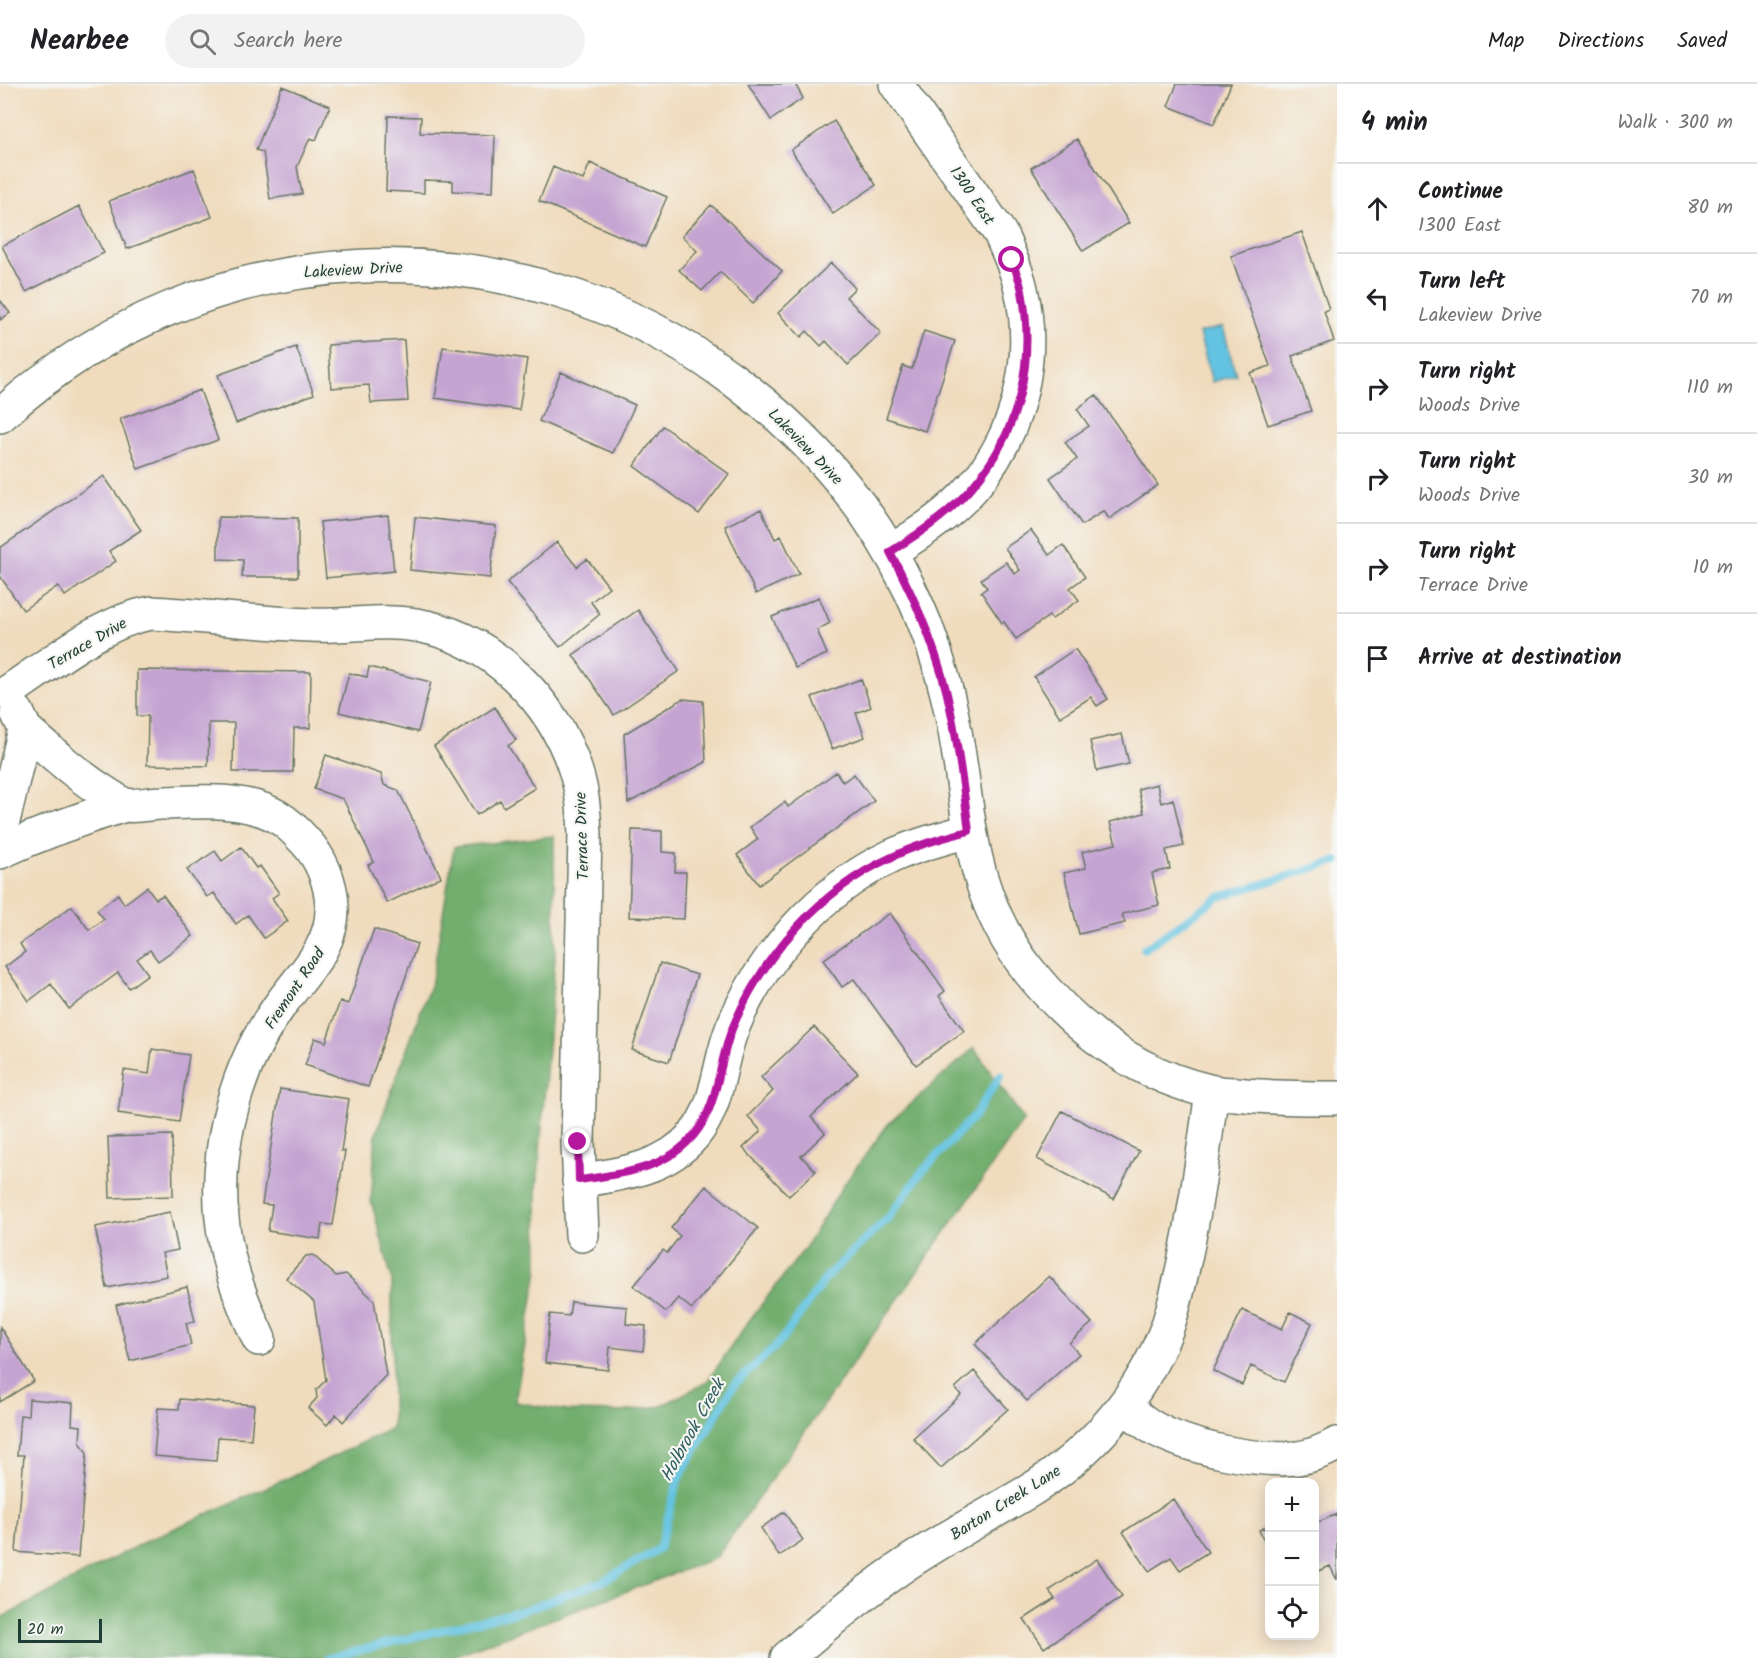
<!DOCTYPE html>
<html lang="en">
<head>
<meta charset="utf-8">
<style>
	:root { --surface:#fff; --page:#f2f2f2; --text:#202124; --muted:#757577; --line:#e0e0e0 }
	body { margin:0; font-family:Kalam,sans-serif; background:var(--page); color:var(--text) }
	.controls { position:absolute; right:18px; bottom:18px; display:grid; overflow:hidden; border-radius:12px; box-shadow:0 3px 15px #0003 }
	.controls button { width:54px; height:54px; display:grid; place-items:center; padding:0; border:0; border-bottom:2px solid var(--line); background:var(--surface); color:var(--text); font:30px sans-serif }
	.scale { position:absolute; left:18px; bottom:15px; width:84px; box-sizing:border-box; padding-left:6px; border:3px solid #1f3d34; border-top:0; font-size:16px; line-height:21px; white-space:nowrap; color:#1f3d34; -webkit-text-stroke:4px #f6f6f2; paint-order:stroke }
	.stop { position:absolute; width:18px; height:18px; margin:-14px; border:4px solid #b5179e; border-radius:50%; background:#fff }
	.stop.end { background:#b5179e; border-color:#fff; box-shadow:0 2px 6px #0008 }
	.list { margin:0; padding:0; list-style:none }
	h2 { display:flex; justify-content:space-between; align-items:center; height:78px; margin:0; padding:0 24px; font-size:26px }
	h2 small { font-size:20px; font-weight:400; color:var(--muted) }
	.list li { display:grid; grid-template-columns:39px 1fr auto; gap:18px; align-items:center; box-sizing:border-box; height:90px; padding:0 24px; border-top:2px solid var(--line) }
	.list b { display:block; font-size:22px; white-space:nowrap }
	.list p { margin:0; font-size:20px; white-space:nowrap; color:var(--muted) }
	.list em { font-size:20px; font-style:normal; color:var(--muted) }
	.icon { flex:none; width:33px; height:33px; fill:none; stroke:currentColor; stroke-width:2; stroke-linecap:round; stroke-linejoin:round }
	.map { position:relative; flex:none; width:1337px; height:1574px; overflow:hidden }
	header { display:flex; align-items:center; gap:36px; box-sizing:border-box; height:84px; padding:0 30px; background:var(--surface); border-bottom:2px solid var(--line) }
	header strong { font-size:28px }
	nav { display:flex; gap:33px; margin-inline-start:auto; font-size:21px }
	.search { width:420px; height:54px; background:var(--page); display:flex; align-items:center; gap:15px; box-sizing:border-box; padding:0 21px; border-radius:33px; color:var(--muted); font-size:22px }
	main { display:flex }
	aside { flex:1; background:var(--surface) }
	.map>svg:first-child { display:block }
	.forest { fill:#72ae6e; stroke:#487651; stroke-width:1.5 }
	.water { fill:#63c3e1; stroke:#41808a; stroke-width:1.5 }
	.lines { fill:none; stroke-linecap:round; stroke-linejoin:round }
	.stream { stroke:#63c3e1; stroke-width:8 }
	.building { fill:#c5a4d2 }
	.minor-casing { stroke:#687564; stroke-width:36 }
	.minor { stroke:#fff; stroke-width:33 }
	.route { stroke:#b5179e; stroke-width:8 }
	.labels { text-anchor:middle; stroke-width:4.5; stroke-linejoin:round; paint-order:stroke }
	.street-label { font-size:16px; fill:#1f3d34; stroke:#f6f6f2 }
	.water-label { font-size:18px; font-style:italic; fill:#305e5f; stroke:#f6f6f2 }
</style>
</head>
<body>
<header>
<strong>Nearbee</strong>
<div class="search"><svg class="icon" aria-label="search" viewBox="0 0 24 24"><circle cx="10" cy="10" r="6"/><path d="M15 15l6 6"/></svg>Search here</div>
<nav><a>Map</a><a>Directions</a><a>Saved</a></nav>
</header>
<main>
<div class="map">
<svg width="1337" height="1574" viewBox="0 0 1337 1574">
	<rect width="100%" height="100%" fill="#f6f6f2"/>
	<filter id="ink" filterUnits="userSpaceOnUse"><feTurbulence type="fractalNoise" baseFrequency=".0167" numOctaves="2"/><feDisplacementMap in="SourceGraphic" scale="12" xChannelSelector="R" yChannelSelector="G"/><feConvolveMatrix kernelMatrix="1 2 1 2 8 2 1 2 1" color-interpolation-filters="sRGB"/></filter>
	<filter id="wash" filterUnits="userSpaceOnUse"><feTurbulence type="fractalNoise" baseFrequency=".008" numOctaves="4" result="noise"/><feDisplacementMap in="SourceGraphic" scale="24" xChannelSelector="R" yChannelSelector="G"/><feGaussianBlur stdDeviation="1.35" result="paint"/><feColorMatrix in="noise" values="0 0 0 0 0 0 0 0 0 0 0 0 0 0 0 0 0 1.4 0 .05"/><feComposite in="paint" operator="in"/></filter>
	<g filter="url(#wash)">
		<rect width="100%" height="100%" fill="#f0dcbd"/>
		<path class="forest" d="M 554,752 L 555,874 L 537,1105 L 538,1186 L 515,1318 L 567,1327 L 621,1328 L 661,1322 L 707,1298 L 748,1238 L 805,1164 L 843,1102 L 888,1040 L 974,964 L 1024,1036 L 716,1474 L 448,1574 L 0,1574 L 0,1534 L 13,1528 L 146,1457 L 297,1390 L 392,1344 L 392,1195 L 371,1117 L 376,1050 L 432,896 L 454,763 Z"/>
		<path class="water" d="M 1223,243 L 1236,291 L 1212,298 L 1199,249 Z"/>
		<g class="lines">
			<path class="stream" d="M 1144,865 L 1219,813 L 1337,777
				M 328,1574 L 524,1526 L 601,1498 L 659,1465 L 678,1396 L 734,1301 L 781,1257 L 828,1191 L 889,1133 L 921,1089 L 974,1032 L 1001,991"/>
		</g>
		<g id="blocks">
			<path class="building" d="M 748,0 L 799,0 L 796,2 L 803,14 L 771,36 Z
				M 1177,0 L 1231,0 L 1214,40 L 1168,22 Z
				M 282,2 L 330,22 L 316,56 L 310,54 L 297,83 L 302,110 L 270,115 L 263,68 L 256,66 Z
				M 388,32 L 421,33 L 420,49 L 495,51 L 493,108 L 453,107 L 453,97 L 424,96 L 424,109 L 386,107 Z
				M 834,37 L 876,101 L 833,130 L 791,66 Z
				M 1077,55 L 1129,139 L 1083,167 L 1031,84 Z
				M 590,79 L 667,113 L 645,163 L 539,117 L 553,83 L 583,96 Z
				M 194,85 L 212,133 L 127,165 L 109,117 Z
				M 711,121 L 782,187 L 753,219 L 720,188 L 702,207 L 679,186 L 697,167 L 682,152 Z
				M 79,122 L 104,169 L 26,208 L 2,162 Z
				M 1302,148 L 1329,225 L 1324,227 L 1334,257 L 1292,272 L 1311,327 L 1268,341 L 1250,289 L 1270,282 L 1231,172 Z
				M 831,179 L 855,204 L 846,213 L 881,249 L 848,281 L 826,257 L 821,262 L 807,247 L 801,253 L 778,229 Z
				M 0,216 L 10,229 L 0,236 Z
				M 924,247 L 955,257 L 925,347 L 886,334 L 903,282 L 912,285 Z
				M 404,256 L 408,317 L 371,319 L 369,301 L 331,304 L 328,261 Z
				M 296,263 L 314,310 L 236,339 L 218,291 Z
				M 443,263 L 527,275 L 519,326 L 435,314 Z
				M 561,288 L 635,321 L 613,369 L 539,337 Z
				M 200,306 L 218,356 L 138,385 L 120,335 Z
				M 1096,311 L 1158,401 L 1109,435 L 1104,427 L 1082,441 L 1050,394 L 1077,375 L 1065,358 L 1089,342 L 1077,325 Z
				M 663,342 L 729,390 L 699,430 L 634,382 Z
				M 104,392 L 141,446 L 109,467 L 116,477 L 65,512 L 58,502 L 23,526 L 0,492 L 0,464 Z
				M 761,425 L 775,455 L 781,452 L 799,490 L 756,510 L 725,442 Z
				M 388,431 L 394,487 L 326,494 L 320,438 Z
				M 218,433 L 298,434 L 298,493 L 242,493 L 243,476 L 218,475 Z
				M 415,433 L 496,442 L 490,494 L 410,486 Z
				M 1031,446 L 1049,471 L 1063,461 L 1085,493 L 1070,504 L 1079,516 L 1052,535 L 1049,532 L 1016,555 L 1004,538 L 1002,539 L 981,508 L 987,504 L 981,495 L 1006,478 L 1015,490 L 1020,486 L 1005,464 Z
				M 557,458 L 577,483 L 587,475 L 609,503 L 591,518 L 600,530 L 560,563 L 507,498 Z
				M 819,513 L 830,539 L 817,546 L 827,570 L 795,584 L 772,533 Z
				M 638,526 L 679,587 L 614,631 L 573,571 Z
				M 1075,565 L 1108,615 L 1097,622 L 1091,613 L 1060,633 L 1034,593 Z
				M 369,583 L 431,598 L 418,648 L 339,628 L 349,589 L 367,593 Z
				M 137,586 L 311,588 L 310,644 L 294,644 L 293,688 L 233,688 L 234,639 L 209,639 L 208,682 L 147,681 L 148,632 L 137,632 Z
				M 861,595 L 871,623 L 856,629 L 865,653 L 832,665 L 812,613 Z
				M 682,615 L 703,617 L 706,678 L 628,719 L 624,650 Z
				M 495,623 L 516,656 L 508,662 L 535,704 L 504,723 L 500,716 L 477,731 L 434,662 Z
				M 1122,650 L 1129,680 L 1097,687 L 1090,657 Z
				M 326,671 L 381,690 L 384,701 L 398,706 L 441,793 L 387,819 L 368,781 L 374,778 L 343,715 L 314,705 Z
				M 836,688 L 843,698 L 854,690 L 874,717 L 759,801 L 737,771 L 758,755 L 750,743 L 785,718 L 788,723 Z
				M 1157,700 L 1161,719 L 1173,715 L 1184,762 L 1166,766 L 1170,785 L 1152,789 L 1159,821 L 1122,830 L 1125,839 L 1079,850 L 1064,789 L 1086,784 L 1082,768 L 1116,760 L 1110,738 L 1144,729 L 1138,705 Z
				M 632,746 L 662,747 L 662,768 L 676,769 L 675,788 L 686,788 L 684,835 L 629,833 Z
				M 241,763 L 256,784 L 260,782 L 279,809 L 272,814 L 288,837 L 264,854 L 248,831 L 236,840 L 214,809 L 207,813 L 187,786 L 215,767 L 222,777 Z
				M 147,803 L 156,815 L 163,811 L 193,852 L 158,877 L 150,866 L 137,875 L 148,890 L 129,904 L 118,889 L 69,925 L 51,900 L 29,917 L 5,883 L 25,868 L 20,860 L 72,822 L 89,846 L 104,835 L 97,826 L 118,810 L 124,820 Z
				M 890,829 L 945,907 L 939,912 L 964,947 L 916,981 L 854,895 L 842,903 L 823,876 Z
				M 374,845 L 417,860 L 368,1003 L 305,981 L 315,954 L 326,958 L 340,917 L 348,920 Z
				M 660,879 L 697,891 L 669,978 L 632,966 Z
				M 814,943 L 858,989 L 811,1033 L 825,1049 L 801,1072 L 816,1087 L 789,1112 L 743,1064 L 761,1047 L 748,1032 L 773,1007 L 761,993 Z
				M 152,965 L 189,971 L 179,1038 L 118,1029 L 124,986 L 149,990 Z
				M 280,1005 L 349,1015 L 341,1067 L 345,1067 L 333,1141 L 322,1140 L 320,1155 L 268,1147 L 272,1121 L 262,1120 Z
				M 1062,1027 L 1139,1067 L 1114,1115 L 1037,1075 Z
				M 172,1051 L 173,1112 L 110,1114 L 108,1053 Z
				M 706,1102 L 758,1144 L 692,1225 L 678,1214 L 666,1228 L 634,1202 L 663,1166 L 667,1169 L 680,1152 L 671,1144 Z
				M 170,1128 L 178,1166 L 162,1169 L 167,1192 L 107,1204 L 95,1143 Z
				M 313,1171 L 336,1192 L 346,1190 L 374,1216 L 386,1291 L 343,1338 L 336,1330 L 327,1341 L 308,1324 L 317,1314 L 316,1306 L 326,1296 L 314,1218 L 286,1194 L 306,1172 Z
				M 1049,1192 L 1092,1239 L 1069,1259 L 1079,1270 L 1027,1317 L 975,1260 Z
				M 187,1203 L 195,1237 L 186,1239 L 191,1261 L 130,1277 L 116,1221 Z
				M 571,1218 L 627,1223 L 626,1240 L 646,1242 L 643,1267 L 610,1263 L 608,1286 L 545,1279 L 550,1230 L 569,1232 Z
				M 1242,1226 L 1282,1245 L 1290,1228 L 1312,1239 L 1284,1298 L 1251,1282 L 1242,1301 L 1213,1287 Z
				M 0,1243 L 34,1297 L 0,1318 Z
				M 974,1287 L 1008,1325 L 941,1384 L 913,1354 L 961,1311 L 955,1304 Z
				M 29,1315 L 73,1319 L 72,1341 L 81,1342 L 80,1358 L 87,1369 L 78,1473 L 16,1468 L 24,1371 L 17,1371 L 20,1331 L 28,1332 Z
				M 180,1315 L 254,1321 L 251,1355 L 218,1353 L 216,1377 L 154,1372 L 158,1324 L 179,1325 Z
				M 1173,1415 L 1208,1468 L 1180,1486 L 1171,1473 L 1149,1487 L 1123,1448 Z
				M 784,1428 L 803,1456 L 779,1472 L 761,1444 Z
				M 1337,1430 L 1337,1496 L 1330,1482 L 1314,1489 L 1314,1440 Z
				M 1270,1441 L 1270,1469 L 1259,1446 Z
				M 1097,1475 L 1122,1513 L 1044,1564 L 1024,1535 L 1055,1515 L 1049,1507 Z"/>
		</g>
	</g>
	<g filter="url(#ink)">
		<use href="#blocks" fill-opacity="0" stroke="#687564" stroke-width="1.5"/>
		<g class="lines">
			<g class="minor-casing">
				<path id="minor" d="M 0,332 C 204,145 514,131 735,297 C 809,352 870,422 910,506 C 928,543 942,586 951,627 C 972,724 963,803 1029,887 C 1076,945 1136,990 1209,1007 C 1218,1009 1227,1010 1236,1010 C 1270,1014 1303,1014 1337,1014
					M 890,468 C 920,449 950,430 973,403 C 1019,349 1037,275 1021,205 C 1017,186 1008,167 1000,149 L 896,0
					M 8,608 C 47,582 106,535 152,529 C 205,532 258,539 311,541 C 346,543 381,535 416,541 C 491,553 554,617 576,688 C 583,709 584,729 585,751 L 578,1058 L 582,1151
					M 25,645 C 52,669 79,693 110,712 C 115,715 121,720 126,721 C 137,723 151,719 162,719 C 199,718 244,713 278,733 C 288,739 297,748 305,757 C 321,774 331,798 332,822 C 334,864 300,892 278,924 C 231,991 210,1081 226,1161 C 232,1194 245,1225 259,1255
					M 0,750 L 25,645 L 17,628
					M 0,768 C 41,749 82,734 125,721
					M 579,1097 C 621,1090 665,1085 694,1051 C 719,1022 718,980 732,945 C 762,872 820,806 892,772 C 916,761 943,754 969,747
					M 1124,1322 C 1133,1329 1141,1336 1150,1342 C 1187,1364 1255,1378 1298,1374 C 1312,1372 1324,1367 1337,1360
					M 787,1574 C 827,1539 868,1505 912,1476 C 950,1451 990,1430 1029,1407 C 1091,1369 1141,1312 1167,1244 C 1175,1221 1180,1197 1185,1174 C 1197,1119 1204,1064 1212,1008"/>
			</g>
			<use href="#minor" class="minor"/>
		</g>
	</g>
	<g class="lines" filter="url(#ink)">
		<path class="route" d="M 578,1058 L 579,1096 C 621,1090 665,1086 694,1051 C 719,1021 718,980 732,945 C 762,872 820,806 892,773 C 916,761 943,754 969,747 C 964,707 959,667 951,628 C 940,572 917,518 890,468 C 920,449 949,430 972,403 C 1020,348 1035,277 1022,207 C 1020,196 1015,186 1012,176"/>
	</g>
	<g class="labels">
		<g class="street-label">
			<text transform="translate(973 111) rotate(56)" y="6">1300 East</text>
			<text transform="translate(353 185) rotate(-3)" y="6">Lakeview Drive</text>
			<text transform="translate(806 362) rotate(46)" y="6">Lakeview Drive</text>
			<text transform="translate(87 559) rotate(-30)" y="6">Terrace Drive</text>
			<text transform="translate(581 752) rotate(-92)" y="6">Terrace Drive</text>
			<text transform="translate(294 904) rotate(-56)" y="6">Fremont Road</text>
			<text transform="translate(1005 1418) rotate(-32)" y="6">Barton Creek Lane</text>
		</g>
		<g class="water-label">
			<text transform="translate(692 1346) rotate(-61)" y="6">Holbrook Creek</text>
		</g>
	</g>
</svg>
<div class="controls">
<button>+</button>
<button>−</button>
<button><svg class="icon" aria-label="locate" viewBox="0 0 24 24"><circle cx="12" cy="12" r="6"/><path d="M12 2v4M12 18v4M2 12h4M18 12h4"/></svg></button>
</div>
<div class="scale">20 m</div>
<div class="stop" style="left:1012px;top:176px"></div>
<div class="stop end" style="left:578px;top:1058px"></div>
</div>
<aside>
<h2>4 min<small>Walk · 300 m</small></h2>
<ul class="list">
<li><svg class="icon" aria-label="ahead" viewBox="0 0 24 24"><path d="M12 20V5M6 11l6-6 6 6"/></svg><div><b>Continue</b><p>1300 East</p></div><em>80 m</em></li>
<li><svg class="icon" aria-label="left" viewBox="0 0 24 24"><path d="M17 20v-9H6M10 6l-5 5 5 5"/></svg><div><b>Turn left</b><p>Lakeview Drive</p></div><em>70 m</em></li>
<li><svg class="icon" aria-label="right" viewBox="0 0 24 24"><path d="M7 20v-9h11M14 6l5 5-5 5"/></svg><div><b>Turn right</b><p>Woods Drive</p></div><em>110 m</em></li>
<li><svg class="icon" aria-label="right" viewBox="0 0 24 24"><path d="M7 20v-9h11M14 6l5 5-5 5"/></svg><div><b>Turn right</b><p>Woods Drive</p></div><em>30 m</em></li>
<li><svg class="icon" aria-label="right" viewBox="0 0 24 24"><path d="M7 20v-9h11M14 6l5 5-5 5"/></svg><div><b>Turn right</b><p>Terrace Drive</p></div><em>10 m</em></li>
<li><svg class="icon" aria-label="arrive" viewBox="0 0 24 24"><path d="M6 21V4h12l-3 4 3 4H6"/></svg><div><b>Arrive at destination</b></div></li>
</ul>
</aside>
</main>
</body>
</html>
